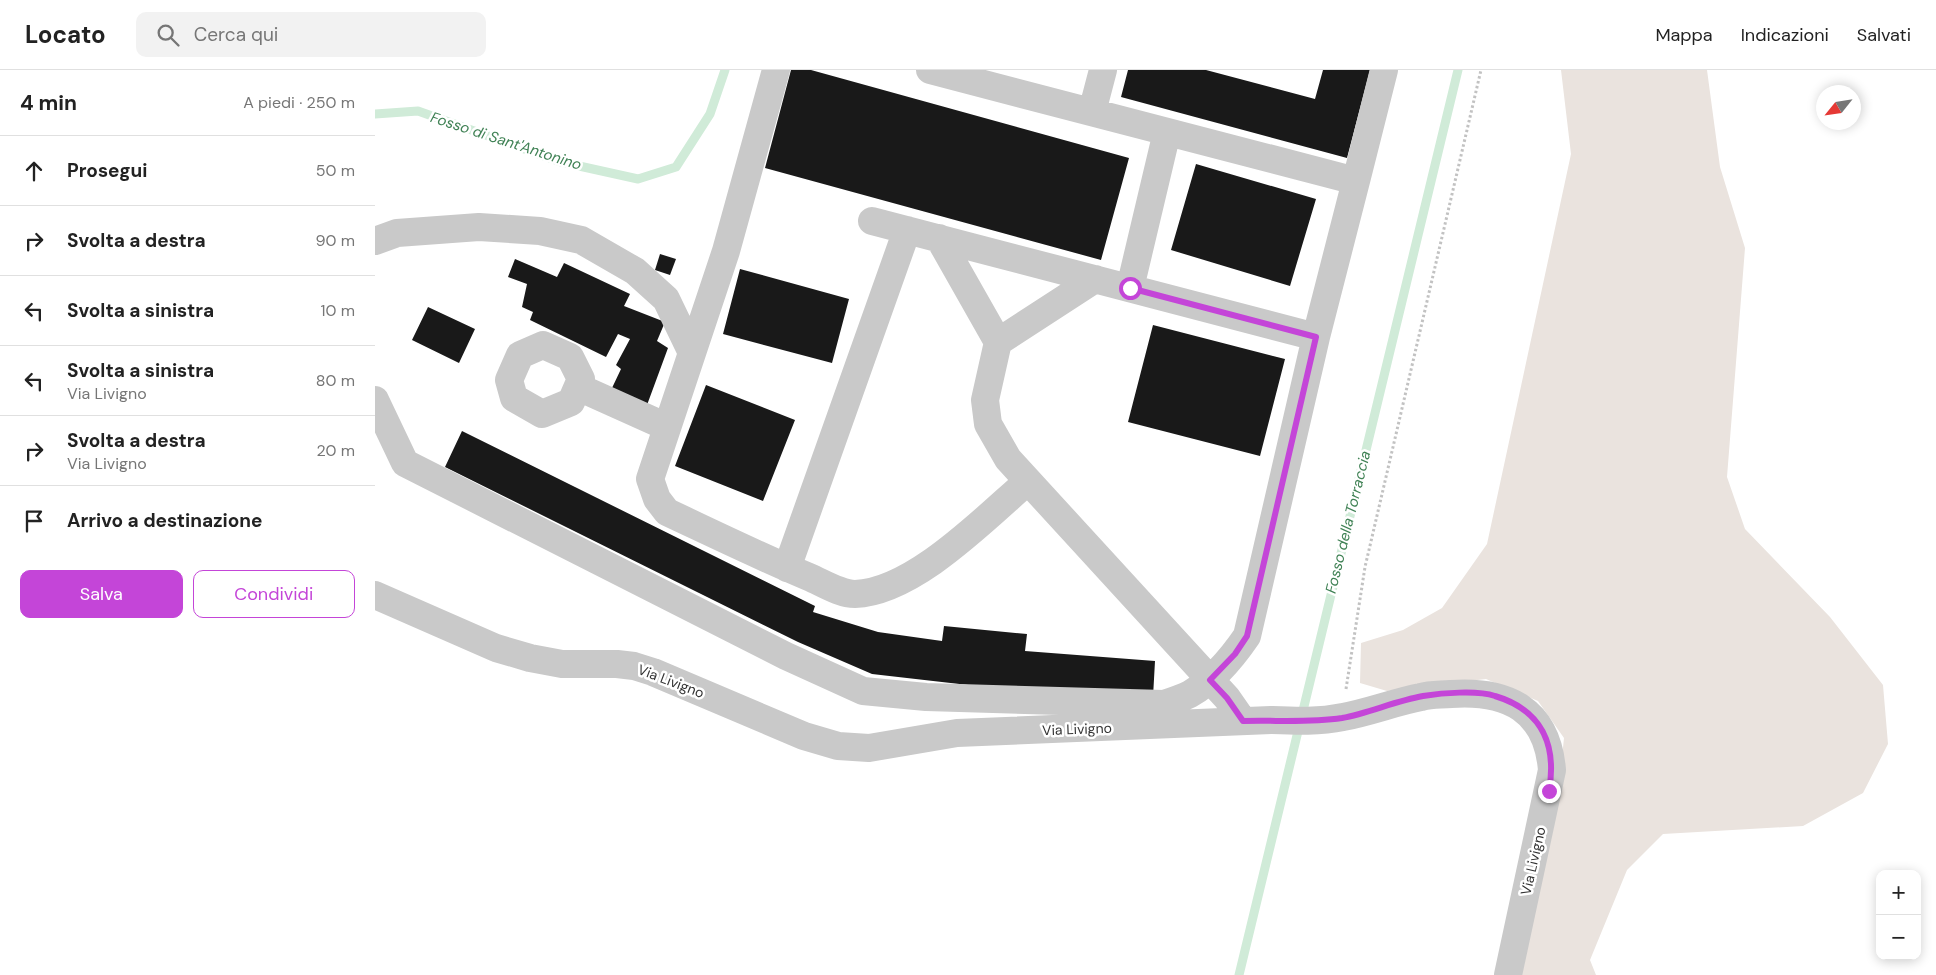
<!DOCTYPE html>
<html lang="it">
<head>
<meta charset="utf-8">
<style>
	:root { --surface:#fff; --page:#f2f2f2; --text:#222; --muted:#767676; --line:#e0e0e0; --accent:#c445d8 }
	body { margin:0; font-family:"DM Sans",sans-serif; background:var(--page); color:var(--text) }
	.controls { position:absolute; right:15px; bottom:15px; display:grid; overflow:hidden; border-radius:10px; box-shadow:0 2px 12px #0003 }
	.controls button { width:45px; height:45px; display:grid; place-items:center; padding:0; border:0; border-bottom:1px solid var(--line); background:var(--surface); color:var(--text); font:25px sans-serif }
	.compass { position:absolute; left:1441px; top:15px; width:45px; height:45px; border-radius:50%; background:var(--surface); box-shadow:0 2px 12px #0003; rotate:240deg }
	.stop { position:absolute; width:15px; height:15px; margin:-11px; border:4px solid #c445d8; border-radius:50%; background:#fff }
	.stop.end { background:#c445d8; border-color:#fff; box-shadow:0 1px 5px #0008 }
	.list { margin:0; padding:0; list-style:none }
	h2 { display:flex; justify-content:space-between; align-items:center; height:65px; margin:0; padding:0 20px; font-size:21px }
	h2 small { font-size:16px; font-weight:400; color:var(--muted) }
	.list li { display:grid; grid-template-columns:32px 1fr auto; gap:15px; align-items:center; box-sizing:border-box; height:70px; padding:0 20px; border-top:1px solid var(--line) }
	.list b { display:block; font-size:19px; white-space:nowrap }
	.list p { margin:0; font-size:16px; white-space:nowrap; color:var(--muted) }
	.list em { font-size:16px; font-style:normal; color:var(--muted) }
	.actions { display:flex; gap:10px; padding:15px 20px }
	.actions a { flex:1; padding:11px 0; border:1px solid var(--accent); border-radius:10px; text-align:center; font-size:18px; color:var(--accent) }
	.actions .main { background:var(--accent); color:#fff }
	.icon { flex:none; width:28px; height:28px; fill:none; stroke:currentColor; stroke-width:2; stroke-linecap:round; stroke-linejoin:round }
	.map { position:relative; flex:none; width:1561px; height:905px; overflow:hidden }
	header { display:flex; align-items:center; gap:30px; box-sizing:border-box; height:70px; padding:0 25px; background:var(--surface); border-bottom:1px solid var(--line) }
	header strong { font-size:24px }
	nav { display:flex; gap:28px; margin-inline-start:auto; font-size:18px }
	.search { width:350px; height:45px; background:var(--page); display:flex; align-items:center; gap:12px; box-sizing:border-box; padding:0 18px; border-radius:10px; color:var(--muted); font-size:19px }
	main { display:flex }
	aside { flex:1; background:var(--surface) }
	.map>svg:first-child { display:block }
	.green { fill:#eae3de }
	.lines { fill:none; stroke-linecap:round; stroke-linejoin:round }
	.stream { stroke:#d0ebd8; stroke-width:9 }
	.building { fill:#191919 }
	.path { stroke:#c2c2c2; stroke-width:3; stroke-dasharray:2.5 2.5; stroke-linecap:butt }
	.minor { stroke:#c9c9c9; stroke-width:28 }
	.route { stroke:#c445d8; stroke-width:6 }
	.labels { text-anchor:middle; stroke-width:5; stroke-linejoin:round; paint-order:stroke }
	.street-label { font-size:14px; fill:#323232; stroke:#fff }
	.water-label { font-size:15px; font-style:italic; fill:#408255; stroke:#fff }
</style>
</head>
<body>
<header>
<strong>Locato</strong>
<div class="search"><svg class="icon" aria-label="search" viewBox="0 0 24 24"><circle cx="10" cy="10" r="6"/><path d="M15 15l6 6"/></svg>Cerca qui</div>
<nav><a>Mappa</a><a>Indicazioni</a><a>Salvati</a></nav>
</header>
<main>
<aside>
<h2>4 min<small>A piedi · 250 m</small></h2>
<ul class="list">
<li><svg class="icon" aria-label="ahead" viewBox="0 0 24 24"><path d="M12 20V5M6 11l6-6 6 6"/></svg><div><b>Prosegui</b></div><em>50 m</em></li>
<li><svg class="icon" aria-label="right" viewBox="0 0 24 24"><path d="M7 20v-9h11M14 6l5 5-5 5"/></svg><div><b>Svolta a destra</b></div><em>90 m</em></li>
<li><svg class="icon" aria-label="left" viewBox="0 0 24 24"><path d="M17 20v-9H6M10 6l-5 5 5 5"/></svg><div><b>Svolta a sinistra</b></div><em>10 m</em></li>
<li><svg class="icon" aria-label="left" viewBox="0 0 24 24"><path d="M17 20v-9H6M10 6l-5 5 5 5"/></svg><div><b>Svolta a sinistra</b><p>Via Livigno</p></div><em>80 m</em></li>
<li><svg class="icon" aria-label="right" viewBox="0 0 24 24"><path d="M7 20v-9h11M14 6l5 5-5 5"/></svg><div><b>Svolta a destra</b><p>Via Livigno</p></div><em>20 m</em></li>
<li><svg class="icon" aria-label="arrive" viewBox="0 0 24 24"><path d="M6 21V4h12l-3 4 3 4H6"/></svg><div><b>Arrivo a destinazione</b></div></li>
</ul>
<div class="actions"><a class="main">Salva</a><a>Condividi</a></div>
</aside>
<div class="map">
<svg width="1561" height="905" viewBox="0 0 1561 905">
	<rect width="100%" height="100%" fill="#fff"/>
	<path class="green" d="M 1186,0 L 1332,0 L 1345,97 L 1370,178 L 1352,407 L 1370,459 L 1455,547 L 1508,615 L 1513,674 L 1488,723 L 1428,756 L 1288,764 L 1252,800 L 1215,890 L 1221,905 L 1141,905 L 1182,737 L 1189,668 L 1163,631 L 1111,609 L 1012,621 L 985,613 L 986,573 L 1028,560 L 1067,538 L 1112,474 L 1196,84 Z"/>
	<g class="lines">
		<path class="stream" d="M 0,44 L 43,41 L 186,92 L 263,109 L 301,97 L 335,44 L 350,0
			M 864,905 L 1083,0"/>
	</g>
	<path class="building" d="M 416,0 L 436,0 L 754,88 L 726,190 L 390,98 Z
		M 753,0 L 831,0 L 940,29 L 948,0 L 995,0 L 972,88 L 746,27 Z
		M 821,94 L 941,129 L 915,216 L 796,180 Z
		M 285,184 L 301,189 L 295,205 L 280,200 Z
		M 140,189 L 182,207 L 189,193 L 255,224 L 249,236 L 290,252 L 282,271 L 293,278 L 272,335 L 237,318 L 246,299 L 241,295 L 255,269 L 243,264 L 231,287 L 155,250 L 158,242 L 147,237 L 152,214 L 133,207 Z
		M 365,199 L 474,229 L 457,293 L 348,264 Z
		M 53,237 L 100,259 L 84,293 L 37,270 Z
		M 778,255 L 910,289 L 885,386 L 753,352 Z
		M 331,315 L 420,350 L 388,431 L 300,396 Z
		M 87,361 L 440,536 L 438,542 L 503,562 L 567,571 L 569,556 L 652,564 L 650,581 L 780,591 L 778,627 L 628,619 L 497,604 L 423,572 L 70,397 Z"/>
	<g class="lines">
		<path class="path" d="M 971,619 L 990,497 L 1106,0"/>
		<path class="minor" d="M 401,0 L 351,181 L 275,409 L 282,429 L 292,442 C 339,464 386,487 434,507 C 448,513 465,524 480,524 C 539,522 610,448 653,411
			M 717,42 L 728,0
			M 981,111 L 1009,0
			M 497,151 L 941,267
			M 564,168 L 623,272
			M 0,171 L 22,163 L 104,157 L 165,161 L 206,170 L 260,201 L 291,229 L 317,283
			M 720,209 L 623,272 L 610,330 L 613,354 L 633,389 L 852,628 L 868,651
			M 755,218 L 792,62
			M 168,275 L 195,287 L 206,309 L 196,332 L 167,344 L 139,328 L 134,310 L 145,285 Z
			M 203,317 L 292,357
			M 0,330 L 30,393 L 411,586 L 488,621 L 551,627 L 789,634 C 798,631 807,628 815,624 C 839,610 857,588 872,566 L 941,267 L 981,111 L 555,0
			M 412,498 L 532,160
			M 0,525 L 121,578 L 155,588 L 187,594 L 242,594 L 259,596 L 278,602 L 429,666 L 463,676 L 494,678 L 582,663 L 896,650 C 921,651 944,652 968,647 C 995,642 1020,632 1046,627 C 1056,624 1066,625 1076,624 C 1133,620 1172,640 1177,700 L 1133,905"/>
	</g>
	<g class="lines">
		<path class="route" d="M 755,218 L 941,267 L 872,566 L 860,584 L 835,610 L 852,628 L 868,651 C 901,650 934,653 967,648 C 994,643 1020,631 1048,626 C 1067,623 1102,620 1120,626 C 1167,640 1182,675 1174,721"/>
	</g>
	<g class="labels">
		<g class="street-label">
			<text transform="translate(296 611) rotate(21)" y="5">Via Livigno</text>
			<text transform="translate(702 659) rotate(-2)" y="5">Via Livigno</text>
			<text transform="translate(1158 791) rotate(-77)" y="5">Via Livigno</text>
		</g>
		<g class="water-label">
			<text transform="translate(131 71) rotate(18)" y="5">Fosso di Sant'Antonino</text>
			<text transform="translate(973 452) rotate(-76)" y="5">Fosso della Torraccia</text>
		</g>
	</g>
</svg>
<div class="controls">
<button>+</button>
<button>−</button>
</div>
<svg class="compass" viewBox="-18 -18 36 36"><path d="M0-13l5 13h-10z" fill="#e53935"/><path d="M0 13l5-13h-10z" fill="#767676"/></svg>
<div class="stop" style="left:755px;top:218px"></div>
<div class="stop end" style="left:1174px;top:721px"></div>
</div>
</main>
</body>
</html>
